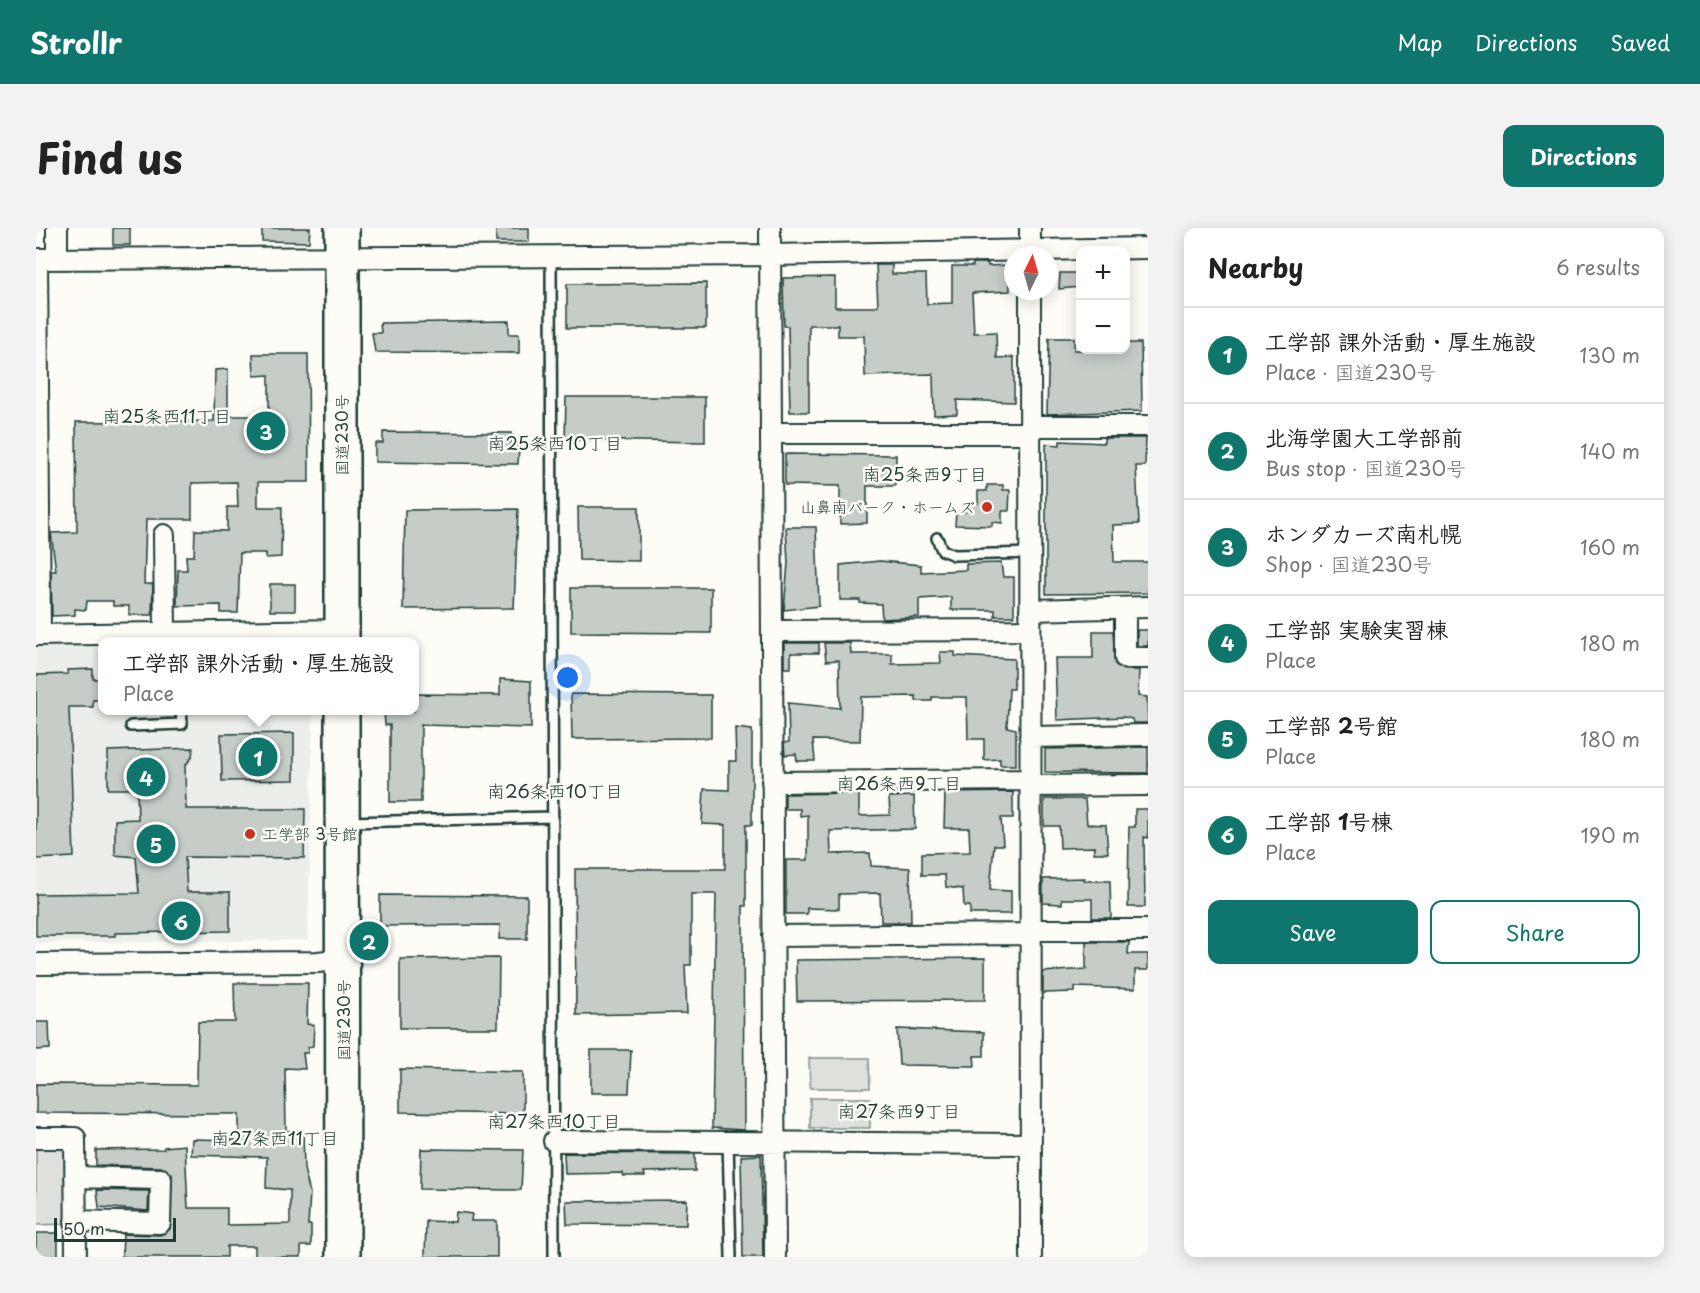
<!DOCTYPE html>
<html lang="en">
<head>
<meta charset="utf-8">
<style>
	:root { --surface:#fff; --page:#f2f2f2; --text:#222; --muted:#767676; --line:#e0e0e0; --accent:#0f766e }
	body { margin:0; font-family:"Playpen Sans","Klee One",sans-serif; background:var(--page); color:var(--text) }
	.controls { position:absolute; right:18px; top:18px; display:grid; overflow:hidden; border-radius:12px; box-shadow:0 3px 15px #0003 }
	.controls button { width:54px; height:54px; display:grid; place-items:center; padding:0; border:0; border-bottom:2px solid var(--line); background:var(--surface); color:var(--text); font:30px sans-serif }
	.compass { position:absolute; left:968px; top:18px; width:54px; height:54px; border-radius:50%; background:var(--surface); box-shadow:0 3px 15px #0003; rotate:5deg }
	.scale { position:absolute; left:18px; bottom:15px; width:122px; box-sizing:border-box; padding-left:6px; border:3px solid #1f3d34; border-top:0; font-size:16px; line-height:21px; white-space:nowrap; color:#1f3d34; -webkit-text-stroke:4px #fdfcf7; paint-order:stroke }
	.you { position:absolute; left:532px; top:450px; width:21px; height:21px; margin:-15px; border:4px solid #fff; border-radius:50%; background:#1a73e8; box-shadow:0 0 0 9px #1a73e833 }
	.badge { display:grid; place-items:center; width:39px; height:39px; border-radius:50%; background:var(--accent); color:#fff; font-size:20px; font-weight:700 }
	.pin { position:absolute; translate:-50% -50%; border:3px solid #fff; box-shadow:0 2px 6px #0006 }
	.popup { position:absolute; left:62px; top:409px; width:321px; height:78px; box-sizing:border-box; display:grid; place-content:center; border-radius:12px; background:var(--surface); filter:drop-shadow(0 2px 4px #0005); font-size:20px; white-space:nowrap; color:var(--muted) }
	.popup b { font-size:22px; color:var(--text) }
	.popup::after { content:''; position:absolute; left:50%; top:100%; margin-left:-12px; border:12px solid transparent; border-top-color:var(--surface) }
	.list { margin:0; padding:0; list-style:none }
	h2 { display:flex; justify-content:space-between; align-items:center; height:78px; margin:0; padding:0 24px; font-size:26px }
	h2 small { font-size:20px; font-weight:400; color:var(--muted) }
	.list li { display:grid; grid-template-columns:39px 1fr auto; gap:18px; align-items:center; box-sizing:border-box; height:96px; padding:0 24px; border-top:2px solid var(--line) }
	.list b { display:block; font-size:22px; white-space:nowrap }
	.list p { margin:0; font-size:20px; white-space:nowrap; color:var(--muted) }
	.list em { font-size:20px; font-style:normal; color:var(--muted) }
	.actions { display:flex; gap:12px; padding:18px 24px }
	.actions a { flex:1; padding:14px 0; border:2px solid var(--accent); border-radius:12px; text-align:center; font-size:21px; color:var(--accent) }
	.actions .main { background:var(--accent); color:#fff }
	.map { position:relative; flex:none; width:1112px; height:1029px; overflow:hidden; border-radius:12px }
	header { display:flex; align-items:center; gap:36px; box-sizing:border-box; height:84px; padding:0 30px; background:var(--accent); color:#fff }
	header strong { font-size:28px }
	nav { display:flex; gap:33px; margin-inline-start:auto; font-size:21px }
	.intro { display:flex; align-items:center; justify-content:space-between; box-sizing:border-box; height:144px; padding:0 36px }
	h1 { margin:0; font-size:42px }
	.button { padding:15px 27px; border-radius:12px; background:var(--accent); color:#fff; font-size:21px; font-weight:700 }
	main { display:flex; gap:36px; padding:0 36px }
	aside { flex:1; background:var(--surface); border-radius:12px; box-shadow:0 3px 15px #0003 }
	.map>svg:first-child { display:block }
	.built { fill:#eceee9 }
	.green { fill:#dde0db; stroke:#7e8e88; stroke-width:1.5 }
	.building { fill:#c6cdc7; stroke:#1f3d34; stroke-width:1.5 }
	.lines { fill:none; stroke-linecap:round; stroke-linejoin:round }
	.service-casing { stroke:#1f3d34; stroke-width:14 }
	.minor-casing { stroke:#1f3d34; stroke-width:24 }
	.trunk-casing { stroke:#1f3d34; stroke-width:38 }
	.service { stroke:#fdfcf7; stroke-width:9 }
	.minor { stroke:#fdfcf7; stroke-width:20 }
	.trunk { stroke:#fdfcf7; stroke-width:33 }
	.poi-dot { fill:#c8321e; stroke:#fdfcf7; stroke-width:2 }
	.labels { text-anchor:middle; stroke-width:5; stroke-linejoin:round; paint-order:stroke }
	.street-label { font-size:16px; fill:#1f3d34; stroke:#fdfcf7 }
	.poi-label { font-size:16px; fill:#1f3d34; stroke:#fdfcf7; text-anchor:end }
	.neighbourhood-label { font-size:18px; fill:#1f3d34; stroke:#fdfcf7 }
</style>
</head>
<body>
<header>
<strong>Strollr</strong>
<nav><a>Map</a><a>Directions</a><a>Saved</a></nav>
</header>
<div class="intro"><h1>Find us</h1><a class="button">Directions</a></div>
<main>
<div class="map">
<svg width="1112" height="1029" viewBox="0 0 1112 1029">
	<rect width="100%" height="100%" fill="#fdfcf7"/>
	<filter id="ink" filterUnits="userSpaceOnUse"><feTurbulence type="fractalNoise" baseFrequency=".0167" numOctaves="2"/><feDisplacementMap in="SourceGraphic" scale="12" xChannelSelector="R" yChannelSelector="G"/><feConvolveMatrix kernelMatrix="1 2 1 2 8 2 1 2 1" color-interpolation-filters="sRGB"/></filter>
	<g filter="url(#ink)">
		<path class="built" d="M 66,417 L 66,482 L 277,483 L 272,712 L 0,715 L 0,418 Z"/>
		<path class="green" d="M 773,830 L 833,830 L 834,860 L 774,860 Z
			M 774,870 L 834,870 L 834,900 L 774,900 Z
			M 30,918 L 30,996 L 0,997 L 0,919 Z"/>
		<path class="building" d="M 77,0 L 94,0 L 94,17 L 77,17 Z
			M 226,0 L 274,0 L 273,14 L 226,13 Z
			M 460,0 L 493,0 L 493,14 L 460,14 Z
			M 937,35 L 952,35 L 952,38 L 973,37 L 974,63 L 936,65 L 938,105 L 960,104 L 961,130 L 978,129 L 978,174 L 921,172 L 921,186 L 898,187 L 897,146 L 829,148 L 828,108 L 802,108 L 802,97 L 773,97 L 773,184 L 754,184 L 752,98 L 748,98 L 747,50 L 799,49 L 799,79 L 839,79 L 842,77 L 840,37 L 856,37 L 856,46 L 890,46 L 891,76 L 916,75 L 916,38 L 937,38 Z
			M 1024,45 L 1044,45 L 1044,59 L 1023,61 Z
			M 670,55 L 670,100 L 531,100 L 531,56 Z
			M 473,93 L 473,106 L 483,106 L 483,125 L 339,124 L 336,105 L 345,105 L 344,95 Z
			M 1013,110 L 1038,110 L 1038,122 L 1090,122 L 1090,115 L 1105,115 L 1106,183 L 1011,186 Z
			M 217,126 L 272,126 L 273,254 L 222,254 L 222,279 L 246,279 L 245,329 L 230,330 L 230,325 L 204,325 L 202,385 L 185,385 L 185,377 L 141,378 L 142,342 L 151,342 L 150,328 L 158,328 L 159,302 L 191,303 L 191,279 L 202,279 L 201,254 L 156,255 L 156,291 L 110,291 L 108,356 L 117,356 L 116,387 L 93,387 L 93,378 L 77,378 L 77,373 L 51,373 L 50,382 L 39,381 L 39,387 L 16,388 L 15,343 L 20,343 L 15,305 L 41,304 L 40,194 L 178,193 L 179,142 L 192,141 L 192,188 L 233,188 L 233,147 L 218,148 Z
			M 530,169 L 669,169 L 669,214 L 529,212 Z
			M 347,204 L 475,205 L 475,220 L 483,219 L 482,236 L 339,234 L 339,215 L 347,215 Z
			M 1068,210 L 1110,210 L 1109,238 L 1100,238 L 1103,296 L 1077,297 L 1078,334 L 1112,334 L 1112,365 L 1010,366 L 1010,216 L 1024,217 L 1024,213 L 1068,215 Z
			M 749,226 L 860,227 L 859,258 L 831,258 L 831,295 L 804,296 L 804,258 L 749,257 Z
			M 951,257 L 967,257 L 967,262 L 974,262 L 973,283 L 966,283 L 966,295 L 956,294 L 956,298 L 919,297 L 920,284 L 929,284 L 929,275 L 942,275 L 942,263 L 951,263 Z
			M 542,279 L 603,279 L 603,333 L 543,332 Z
			M 482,281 L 478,380 L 367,381 L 369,282 Z
			M 750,299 L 780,299 L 783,378 L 748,382 L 752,335 Z
			M 844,333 L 885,337 L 885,344 L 930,342 L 930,336 L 965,335 L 967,349 L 978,349 L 978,388 L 959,388 L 959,382 L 915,382 L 915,369 L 883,371 L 883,389 L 846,391 L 845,376 L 824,375 L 824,372 L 804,372 L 804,337 Z
			M 234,356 L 259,356 L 259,383 L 234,383 Z
			M 535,360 L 675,360 L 675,405 L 535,404 Z
			M 1101,402 L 1112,402 L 1112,418 L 1101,418 Z
			M 1057,403 L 1077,403 L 1079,436 L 1088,442 L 1103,442 L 1102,468 L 1111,469 L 1112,495 L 1097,495 L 1096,491 L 1088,489 L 1021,492 L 1019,430 L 1057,430 Z
			M 748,415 L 783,415 L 783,425 L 755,425 L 755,440 L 748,440 Z
			M 788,415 L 814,415 L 815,426 L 856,426 L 856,436 L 905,435 L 904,424 L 919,424 L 919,428 L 978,431 L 978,461 L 973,461 L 971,499 L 980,501 L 980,537 L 964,537 L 964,531 L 948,532 L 948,511 L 932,511 L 931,469 L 896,469 L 896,473 L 880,473 L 880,468 L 825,469 L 824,513 L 777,512 L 779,533 L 761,533 L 760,526 L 749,527 L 748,515 L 753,514 L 752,475 L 804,480 L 803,432 L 790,433 Z
			M 57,441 L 57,451 L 66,451 L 66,472 L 57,472 L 57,479 L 33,479 L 38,629 L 0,631 L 0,447 L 32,446 L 31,442 Z
			M 464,451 L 495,453 L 495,500 L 385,497 L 385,574 L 354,574 L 354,497 L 349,497 L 348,483 L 378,483 L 378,466 L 464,467 Z
			M 535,466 L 675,467 L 675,510 L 536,511 Z
			M 699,500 L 716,502 L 716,597 L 710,597 L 710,678 L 707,678 L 708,902 L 676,900 L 680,666 L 655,666 L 655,737 L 649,737 L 651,785 L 540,787 L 539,641 L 689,641 L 689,597 L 666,596 L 668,561 L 693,562 L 693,533 L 700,533 Z
			M 258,505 L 258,552 L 186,553 L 185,506 Z
			M 1112,519 L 1112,545 L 1009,544 L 1009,521 Z
			M 157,520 L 156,529 L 149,538 L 150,581 L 269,581 L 268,630 L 149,629 L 151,664 L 194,664 L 194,703 L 79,705 L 79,708 L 0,708 L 0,666 L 103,665 L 100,629 L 79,627 L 79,592 L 102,591 L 101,561 L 72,561 L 72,523 Z
			M 977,564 L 977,590 L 965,590 L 967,617 L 958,617 L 954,662 L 975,663 L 975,686 L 934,686 L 934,678 L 928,678 L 927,661 L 910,659 L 909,647 L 886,647 L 886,625 L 934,624 L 933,600 L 908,600 L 909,565 Z
			M 823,565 L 823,588 L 854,587 L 853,569 L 878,568 L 879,601 L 794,603 L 795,626 L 834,625 L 835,638 L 874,640 L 875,694 L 845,694 L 844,665 L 803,666 L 803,681 L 771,680 L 771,686 L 750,686 L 750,632 L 772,632 L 772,587 L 764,588 L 764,581 L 749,581 L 749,566 Z
			M 1008,571 L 1049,571 L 1051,596 L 1070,597 L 1072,625 L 1058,625 L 1059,619 L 1024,620 L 1023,598 L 1008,598 Z
			M 1099,581 L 1112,581 L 1112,610 L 1108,609 L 1109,679 L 1092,679 L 1093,599 L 1099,599 Z
			M 1049,650 L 1048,653 L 1074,653 L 1075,690 L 1056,690 L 1056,671 L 1026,671 L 1026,676 L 1007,675 L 1007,651 Z
			M 344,667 L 491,668 L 491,711 L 463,711 L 464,697 L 344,698 Z
			M 1050,714 L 1093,714 L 1092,726 L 1112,726 L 1112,742 L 1099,742 L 1099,761 L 1039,759 L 1039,764 L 1007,765 L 1007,744 L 1050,741 Z
			M 463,730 L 462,800 L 364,800 L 364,731 Z
			M 949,730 L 949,772 L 761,773 L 760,732 Z
			M 198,755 L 272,755 L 271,796 L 278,797 L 277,818 L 272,819 L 272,825 L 267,825 L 269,841 L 249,840 L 250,903 L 267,902 L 268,941 L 274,965 L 272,997 L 275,997 L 275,1018 L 265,1018 L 265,1029 L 219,1029 L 219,1018 L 191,1018 L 191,1029 L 86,1029 L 87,1006 L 124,1007 L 134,1001 L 136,946 L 125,939 L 60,937 L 60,922 L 128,921 L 128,919 L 149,917 L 152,980 L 191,980 L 191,997 L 254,996 L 254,962 L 230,960 L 231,929 L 155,927 L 156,911 L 203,912 L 203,886 L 0,885 L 0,856 L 161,857 L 162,794 L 199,794 Z
			M 0,794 L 13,794 L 14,821 L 0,822 Z
			M 861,801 L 948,804 L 948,828 L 938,828 L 939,838 L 863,837 Z
			M 555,822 L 595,822 L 593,865 L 555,865 Z
			M 364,841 L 487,844 L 487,886 L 364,884 Z
			M 385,921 L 487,922 L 485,962 L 384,961 Z
			M 528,925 L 659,926 L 659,943 L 608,944 L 609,948 L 587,948 L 587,945 L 529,946 Z
			M 725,927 L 727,1029 L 707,1029 L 705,928 Z
			M 61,962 L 113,963 L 112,983 L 63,979 Z
			M 651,972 L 650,997 L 531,996 L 530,973 Z
			M 420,984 L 436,986 L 435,993 L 461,993 L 461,1029 L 389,1029 L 390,993 L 419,994 Z
			M 0,1005 L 22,1005 L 22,1029 L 0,1029 Z"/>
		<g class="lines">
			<g class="service-casing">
				<path id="service" d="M 515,29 L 518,1029
					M 901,310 L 906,322 L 918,327 L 994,325
					M 95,498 L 146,496 L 145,482
					M 312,594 L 517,589
					M 692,913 L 695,1029"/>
			</g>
			<g class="minor-casing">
				<path id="minor" d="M 734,0 L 739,1029
					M 994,0 L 994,27
					M 21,30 L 21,0
					M 0,31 L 734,27 L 1112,20
					M 1,31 L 4,407
					M 994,63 L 995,1029
					M 994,198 L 1112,198
					M 736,205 L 994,205
					M 128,307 L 129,405
					M 1089,380 L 1089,430 L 1112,430
					M 994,382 L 1112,379
					M 736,403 L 994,402
					M 0,407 L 306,402
					M 994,509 L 1112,507
					M 736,554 L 994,552
					M 995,558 L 1112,557
					M 995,702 L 1112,702
					M 737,708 L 995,706
					M 0,736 L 282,734 L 308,731
					M 0,910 L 39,910 L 40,1029
					M 518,913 L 995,916
					M 39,993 L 124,995 L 125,951 L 39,949"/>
			</g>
			<g class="trunk-casing">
				<path id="trunk" d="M 306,414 L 306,0
					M 306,482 L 307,1029"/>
			</g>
			<use href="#service" class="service"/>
			<use href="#minor" class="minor"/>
			<use href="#trunk" class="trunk"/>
		</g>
	</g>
	<g class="poi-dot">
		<circle cx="951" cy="279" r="6"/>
		<circle cx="214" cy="606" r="6"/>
	</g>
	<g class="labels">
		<g class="street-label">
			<text transform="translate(306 207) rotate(-90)" y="6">国道230号</text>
			<text transform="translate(308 792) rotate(-90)" y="6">国道230号</text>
		</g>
		<g class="poi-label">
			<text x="939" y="285">山鼻南パーク・ホームズ</text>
			<text x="226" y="612" text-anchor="start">工学部 3号館</text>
		</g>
		<g class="neighbourhood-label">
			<text x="131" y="195">南25条西11丁目</text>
			<text x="519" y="222">南25条西10丁目</text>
			<text x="889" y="253">南25条西9丁目</text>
			<text x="863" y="562">南26条西9丁目</text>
			<text x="519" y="570">南26条西10丁目</text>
			<text x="863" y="890">南27条西9丁目</text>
			<text x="518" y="900">南27条西10丁目</text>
			<text x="239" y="917">南27条西11丁目</text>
		</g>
	</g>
</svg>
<div class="controls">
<button>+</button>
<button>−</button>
</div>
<svg class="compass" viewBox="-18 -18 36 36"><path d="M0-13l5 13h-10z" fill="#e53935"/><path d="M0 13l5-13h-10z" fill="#767676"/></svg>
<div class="scale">50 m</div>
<div class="you"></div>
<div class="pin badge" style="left:222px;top:529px">1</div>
<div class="popup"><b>工学部 課外活動・厚生施設</b>Place</div>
<div class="pin badge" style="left:333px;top:713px">2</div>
<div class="pin badge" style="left:230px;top:203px">3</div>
<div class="pin badge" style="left:110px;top:549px">4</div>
<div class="pin badge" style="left:120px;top:616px">5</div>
<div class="pin badge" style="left:145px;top:693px">6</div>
</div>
<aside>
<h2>Nearby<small>6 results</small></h2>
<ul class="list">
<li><span class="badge">1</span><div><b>工学部 課外活動・厚生施設</b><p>Place · 国道230号</p></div><em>130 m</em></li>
<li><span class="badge">2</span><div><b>北海学園大工学部前</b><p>Bus stop · 国道230号</p></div><em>140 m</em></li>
<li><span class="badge">3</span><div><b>ホンダカーズ南札幌</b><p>Shop · 国道230号</p></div><em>160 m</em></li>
<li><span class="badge">4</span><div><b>工学部 実験実習棟</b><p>Place</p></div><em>180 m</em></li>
<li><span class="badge">5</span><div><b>工学部 2号館</b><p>Place</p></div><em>180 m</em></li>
<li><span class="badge">6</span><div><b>工学部 1号棟</b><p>Place</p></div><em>190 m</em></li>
</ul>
<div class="actions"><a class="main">Save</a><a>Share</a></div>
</aside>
</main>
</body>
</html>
